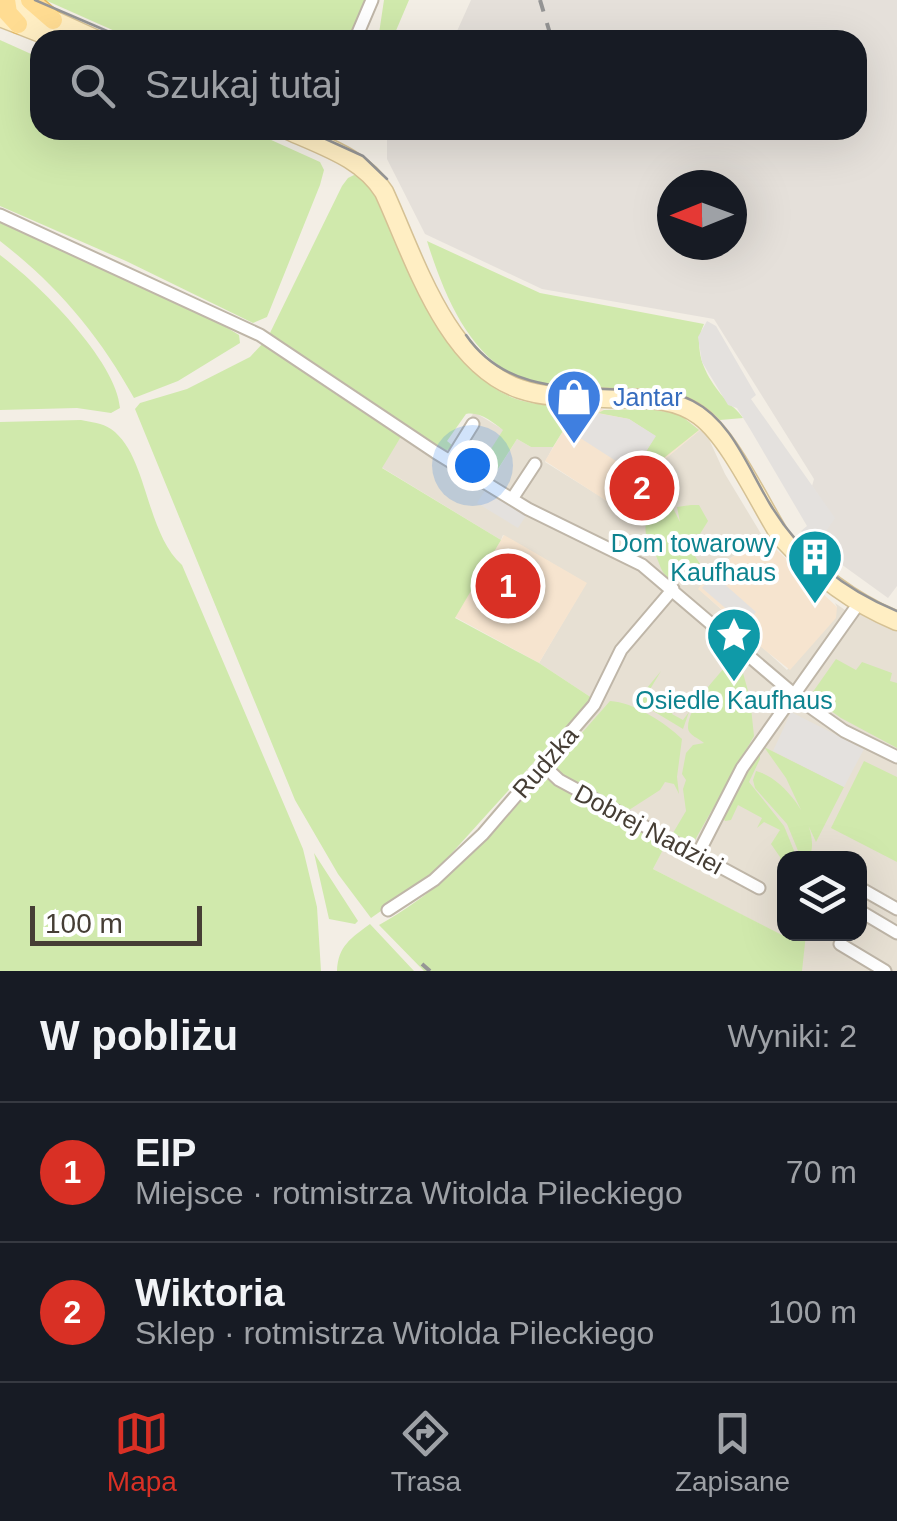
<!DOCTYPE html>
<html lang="pl">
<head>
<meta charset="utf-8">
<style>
	:root { --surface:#171b24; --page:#20242c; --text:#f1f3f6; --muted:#9ea1a6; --line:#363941; --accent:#d93025 }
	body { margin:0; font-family:Helvetica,sans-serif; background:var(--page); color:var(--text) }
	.controls { position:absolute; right:30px; bottom:30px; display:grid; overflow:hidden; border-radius:20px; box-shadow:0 10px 40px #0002 }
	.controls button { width:90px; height:90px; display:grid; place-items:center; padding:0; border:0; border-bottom:2px solid var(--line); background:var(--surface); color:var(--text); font:50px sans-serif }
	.compass { position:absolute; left:657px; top:170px; width:90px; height:90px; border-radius:50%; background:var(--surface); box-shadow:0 10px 40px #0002; rotate:269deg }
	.scale { position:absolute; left:30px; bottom:25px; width:172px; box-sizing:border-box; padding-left:10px; border:5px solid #463e35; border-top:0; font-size:28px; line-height:35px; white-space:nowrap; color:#463e35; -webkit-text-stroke:8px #fff; paint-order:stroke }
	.you { position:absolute; left:472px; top:465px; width:35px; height:35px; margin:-25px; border:8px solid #fff; border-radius:50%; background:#1a73e8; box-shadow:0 0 0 15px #1a73e833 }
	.badge { display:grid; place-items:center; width:65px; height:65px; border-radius:50%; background:var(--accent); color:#fff; font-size:32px; font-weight:700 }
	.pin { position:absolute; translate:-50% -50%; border:5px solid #fff; box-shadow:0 2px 10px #0006 }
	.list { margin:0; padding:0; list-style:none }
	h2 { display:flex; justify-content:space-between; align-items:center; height:130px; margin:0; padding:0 40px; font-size:42px }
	h2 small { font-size:32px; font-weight:400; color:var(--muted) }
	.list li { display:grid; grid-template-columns:65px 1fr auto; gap:30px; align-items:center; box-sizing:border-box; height:140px; padding:0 40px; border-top:2px solid var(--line) }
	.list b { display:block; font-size:38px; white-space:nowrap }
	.list p { margin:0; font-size:32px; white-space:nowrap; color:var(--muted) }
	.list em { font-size:32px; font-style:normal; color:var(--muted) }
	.icon { flex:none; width:55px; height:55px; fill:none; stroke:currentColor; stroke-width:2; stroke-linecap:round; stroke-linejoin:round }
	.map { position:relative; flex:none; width:897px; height:971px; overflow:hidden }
	.search { position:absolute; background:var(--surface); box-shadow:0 10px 40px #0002; left:30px; right:30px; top:30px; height:110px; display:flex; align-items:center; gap:25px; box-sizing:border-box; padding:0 35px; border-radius:30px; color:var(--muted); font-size:38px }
	.sheet { height:410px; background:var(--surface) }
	nav { display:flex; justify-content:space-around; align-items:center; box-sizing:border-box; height:140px; border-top:2px solid var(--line); background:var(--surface); font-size:28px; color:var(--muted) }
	nav a { display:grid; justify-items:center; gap:5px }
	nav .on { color:var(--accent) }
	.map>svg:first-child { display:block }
	.residential { fill:#e7e0d3; fill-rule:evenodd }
	.commercial { fill:#f6e4cf }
	.industrial { fill:#e5e0da; fill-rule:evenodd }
	.green { fill:#d0e9ac }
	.parking { fill:#e4e1de }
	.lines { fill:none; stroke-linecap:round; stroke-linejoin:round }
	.street-casing { stroke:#bfb6a8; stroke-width:15 }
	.secondary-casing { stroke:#d5c194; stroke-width:21 }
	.primary-casing { stroke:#e7b960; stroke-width:21 }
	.street { stroke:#fff; stroke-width:11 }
	.secondary { stroke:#ffeec3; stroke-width:18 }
	.primary { stroke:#ffdc92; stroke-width:18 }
	.tram { stroke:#959595; stroke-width:2.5 }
	.rail { stroke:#959595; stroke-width:4; stroke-dasharray:12 12; stroke-linecap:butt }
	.labels { text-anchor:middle; stroke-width:8; stroke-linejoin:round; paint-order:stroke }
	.shop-label { font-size:25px; fill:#366cbe; stroke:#fff; text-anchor:start }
	.culture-label { font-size:25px; fill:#0d838f; stroke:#fff; text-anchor:end }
	.street-label { font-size:25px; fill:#463e35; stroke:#fff }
</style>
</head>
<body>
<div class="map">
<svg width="897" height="971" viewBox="0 0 897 971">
	<rect width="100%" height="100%" fill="#f3eee5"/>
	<path class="residential" d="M 474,412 L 504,430 L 478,471 L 492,479 L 517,439 L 531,447 L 553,447 L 545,462 L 635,518 L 664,471 L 659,464 L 700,430 L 707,435 L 725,474 L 763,537 L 712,570 L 699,589 L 787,670 L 837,607 L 835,603 L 855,617 L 861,612 L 897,626 L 897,971 L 787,971 L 789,939 L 653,869 L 666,843 L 543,775 L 601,704 L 539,663 L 586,583 L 503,535 L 501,540 L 381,467 L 402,435 L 444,462 ZM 784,858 L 860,858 L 860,934 L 784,934 Z"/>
	<path class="commercial" d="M 592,404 L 604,410 L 648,409 L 679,414 L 700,430 L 659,464 L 664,471 L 636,520 L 545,461 L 566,426 Z
		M 504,535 L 587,583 L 539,663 L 455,617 Z
		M 763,537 L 837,607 L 836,618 L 790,670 L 741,631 L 743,628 L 698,589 L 712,570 Z"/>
	<path class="industrial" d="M 471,0 L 897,0 L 897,586 L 888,598 L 816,546 L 834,518 L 812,486 L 814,479 L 714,319 L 542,289 L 425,234 L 387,159 L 387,130 L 408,137 L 411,130 L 857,130 L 857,40 L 453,40 ZM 672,185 L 732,185 L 732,245 L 672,245 Z"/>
	<path class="green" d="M 45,0 L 368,0 L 349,40 L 135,40 Z
		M 384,0 L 409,0 L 392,40 L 378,40 Z
		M 0,40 L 40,58 L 40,130 L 249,130 L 320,162 L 324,170 L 320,185 L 267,317 L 253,323 L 126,261 L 0,206 Z
		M 356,174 L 371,188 C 403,255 440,371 516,399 C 540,407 567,406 592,404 L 574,431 L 566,426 L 553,447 L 531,447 L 517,439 L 491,480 L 477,471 L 503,430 C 493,422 479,411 466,414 L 447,441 L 453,446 L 451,449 L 443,451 L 268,337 L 342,186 L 348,178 Z
		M 0,221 L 211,318 L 239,335 L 240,343 L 178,381 L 134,398 C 99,335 57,285 0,241 Z
		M 427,241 L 540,293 L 704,324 C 691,351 707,379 726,400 C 732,407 737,409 743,418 L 720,420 C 696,395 669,390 636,389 C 603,387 567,389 535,382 C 473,369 444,295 427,241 Z
		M 0,255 C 37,282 117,361 120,408 L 111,413 L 77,408 L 0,410 Z
		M 264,342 L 402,435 L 382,468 L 501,540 L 455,618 L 539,663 L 592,698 L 432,875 L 371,918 L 338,874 L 295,800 L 135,409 L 140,403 L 187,389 L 250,357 Z
		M 648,409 L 679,414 L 699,430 L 655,465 L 641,460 L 655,436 L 629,419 L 598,413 L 604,410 Z
		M 81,420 C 91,422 102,423 111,429 C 148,455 145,532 182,565 L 303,849 L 317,907 L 321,971 L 0,971 L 0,422 Z
		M 691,505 L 699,505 L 708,521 L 700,534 L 694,534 L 696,540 L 691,550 L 702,567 L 698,571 L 689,564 L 677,578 L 671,580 C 658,572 660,557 651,549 L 658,540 L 646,534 C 642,513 661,516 672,506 L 680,522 L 677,507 Z
		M 732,659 L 743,673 L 750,698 L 754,736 L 695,840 L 690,842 L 673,833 L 686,811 L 683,789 L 686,780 L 682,774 L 686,753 L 693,745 L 704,743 C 700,739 688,735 688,728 C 688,705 719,675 732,659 Z
		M 836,659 L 856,670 L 862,662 L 892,673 L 890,681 L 897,683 L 897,748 L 841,718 L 810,696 Z
		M 661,671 L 646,696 C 656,703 669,700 676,706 L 672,714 L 683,720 L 689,712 L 683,729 L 640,703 L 642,694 Z
		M 610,701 C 633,702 666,723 682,739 L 677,777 L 679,794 L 674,784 L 665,782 L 660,790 L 629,810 L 559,775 L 556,768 L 559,759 Z
		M 764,747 L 844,787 L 816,842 L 786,778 Z
		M 760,749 L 760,759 L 749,782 L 784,826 L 797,858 L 784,858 L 784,871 L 780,868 L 780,857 L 771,844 L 780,830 L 764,822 L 757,828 L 762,818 L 738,805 L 731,820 L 725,821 L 722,816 Z
		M 864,761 L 897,777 L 897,862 L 831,828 Z
		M 756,771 C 786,778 823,830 809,858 L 801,858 L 787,824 L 755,788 L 753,780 Z
		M 543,775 L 667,842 L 653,869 L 788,938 L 791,934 L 806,934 L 802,971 L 424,971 L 379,925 C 446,888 494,834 543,775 Z
		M 314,853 L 358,921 L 355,924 L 329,919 Z
		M 370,924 L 414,971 L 337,971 C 338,946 351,938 370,924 Z"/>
	<path class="parking" d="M 707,321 L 716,326 L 756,395 L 751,399 L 835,518 L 816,546 L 801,531 L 807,526 L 750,429 L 737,408 L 728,405 L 702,362 L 698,337 Z
		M 590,412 L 629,419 L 656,436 L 633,472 L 574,434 Z
		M 486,489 L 527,514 L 518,528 L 477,503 Z
		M 713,574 L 756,612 L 745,625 L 702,588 Z
		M 791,712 L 864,749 L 844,787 L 773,751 Z"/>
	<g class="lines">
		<g class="street-casing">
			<path id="street" d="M 355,40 L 372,0
				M 0,215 L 260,335 L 435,452 L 528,509 L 642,565 L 803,702 L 844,731 L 897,757
				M 450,461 L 473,424
				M 512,499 L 535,464
				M 543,765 L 559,780 L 759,888
				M 698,854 L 742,768 L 859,603
				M 860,888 L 897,909
				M 388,910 L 434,880 L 483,834 L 594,705 L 621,650 L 673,589
				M 860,911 L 897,933
				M 840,944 L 885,971"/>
		</g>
		<g class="secondary-casing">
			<path id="secondary" d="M 0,1 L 53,20 L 97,40
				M 0,17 L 59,40
				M 288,130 C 323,146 363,158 384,192 C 414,257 446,364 520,389 C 546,398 576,397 604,398 C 636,399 673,395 700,416 C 730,438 760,504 781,537 C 814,573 851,602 897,621"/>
		</g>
		<g class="primary-casing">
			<path id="primary" d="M 6,0 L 8,13 L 18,24
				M 30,0 L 53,20"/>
		</g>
		<use href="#street" class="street"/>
		<use href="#secondary" class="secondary"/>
		<use href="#primary" class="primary"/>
		<path class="tram" d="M 35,0 L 128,40
			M 306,130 L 363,156 L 387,179
			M 466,335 C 506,393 570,387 633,390 C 654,391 674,391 693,401 C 732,421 748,468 770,504 C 800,554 843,589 897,611"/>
		<path class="rail" d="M 540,0 L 552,40
			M 577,130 L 578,132
			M 422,964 L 430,971"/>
	</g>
	<defs>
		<g id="shop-pin" transform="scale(2.875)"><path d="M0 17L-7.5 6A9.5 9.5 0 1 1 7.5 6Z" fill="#3f7fe0" stroke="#fff"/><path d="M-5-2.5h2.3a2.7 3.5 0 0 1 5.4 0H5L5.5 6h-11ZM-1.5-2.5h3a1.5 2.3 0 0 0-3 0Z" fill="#fff"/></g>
		<g id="building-pin" transform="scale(2.875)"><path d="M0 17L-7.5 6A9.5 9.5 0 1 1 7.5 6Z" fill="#0f9aa8" stroke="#fff"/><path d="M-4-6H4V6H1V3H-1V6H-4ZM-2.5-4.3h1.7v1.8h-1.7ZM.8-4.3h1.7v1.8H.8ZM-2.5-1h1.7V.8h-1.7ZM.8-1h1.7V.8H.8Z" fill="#fff"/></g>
		<g id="sight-pin" transform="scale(2.875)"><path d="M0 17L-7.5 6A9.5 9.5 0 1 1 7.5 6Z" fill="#0f9aa8" stroke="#fff"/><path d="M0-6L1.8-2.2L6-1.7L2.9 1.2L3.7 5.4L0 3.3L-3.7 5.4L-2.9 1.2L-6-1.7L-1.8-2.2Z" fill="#fff"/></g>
	</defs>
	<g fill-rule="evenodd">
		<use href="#shop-pin" x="574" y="397"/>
		<use href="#building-pin" x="815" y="557"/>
		<use href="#sight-pin" x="734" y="635"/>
	</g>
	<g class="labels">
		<g class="shop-label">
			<text x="613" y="406">Jantar</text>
		</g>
		<g class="culture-label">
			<text x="776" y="552">Dom towarowy<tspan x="776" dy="29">Kaufhaus</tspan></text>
			<text x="734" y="709" text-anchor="middle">Osiedle Kaufhaus</text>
		</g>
		<g class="street-label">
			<text transform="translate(545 762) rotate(-49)" y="9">Rudzka</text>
			<text transform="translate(649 829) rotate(28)" y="9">Dobrej Nadziei</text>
		</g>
	</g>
</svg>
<div class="controls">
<button><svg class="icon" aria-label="layers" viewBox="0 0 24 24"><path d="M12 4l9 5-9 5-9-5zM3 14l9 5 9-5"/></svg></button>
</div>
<svg class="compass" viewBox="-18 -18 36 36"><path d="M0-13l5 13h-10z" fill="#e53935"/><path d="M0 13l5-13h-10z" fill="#9ea1a6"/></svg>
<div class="scale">100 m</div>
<div class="you"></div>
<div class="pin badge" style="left:508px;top:586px">1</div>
<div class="pin badge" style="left:642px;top:488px">2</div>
<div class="search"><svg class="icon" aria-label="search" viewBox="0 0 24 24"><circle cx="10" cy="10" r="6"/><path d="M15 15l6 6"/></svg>Szukaj tutaj</div>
</div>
<section class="sheet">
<h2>W pobliżu<small>Wyniki: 2</small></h2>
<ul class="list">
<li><span class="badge">1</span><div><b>EIP</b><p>Miejsce · rotmistrza Witolda Pileckiego</p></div><em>70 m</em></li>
<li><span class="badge">2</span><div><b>Wiktoria</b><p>Sklep · rotmistrza Witolda Pileckiego</p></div><em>100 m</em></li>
</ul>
</section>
<nav>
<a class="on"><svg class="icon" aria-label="map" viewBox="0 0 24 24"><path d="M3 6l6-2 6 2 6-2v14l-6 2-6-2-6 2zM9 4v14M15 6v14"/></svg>Mapa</a>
<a><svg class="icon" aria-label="directions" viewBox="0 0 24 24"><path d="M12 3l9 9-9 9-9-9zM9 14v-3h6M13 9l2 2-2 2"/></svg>Trasa</a>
<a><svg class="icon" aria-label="saved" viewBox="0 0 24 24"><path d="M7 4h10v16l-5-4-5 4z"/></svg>Zapisane</a>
</nav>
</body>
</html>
